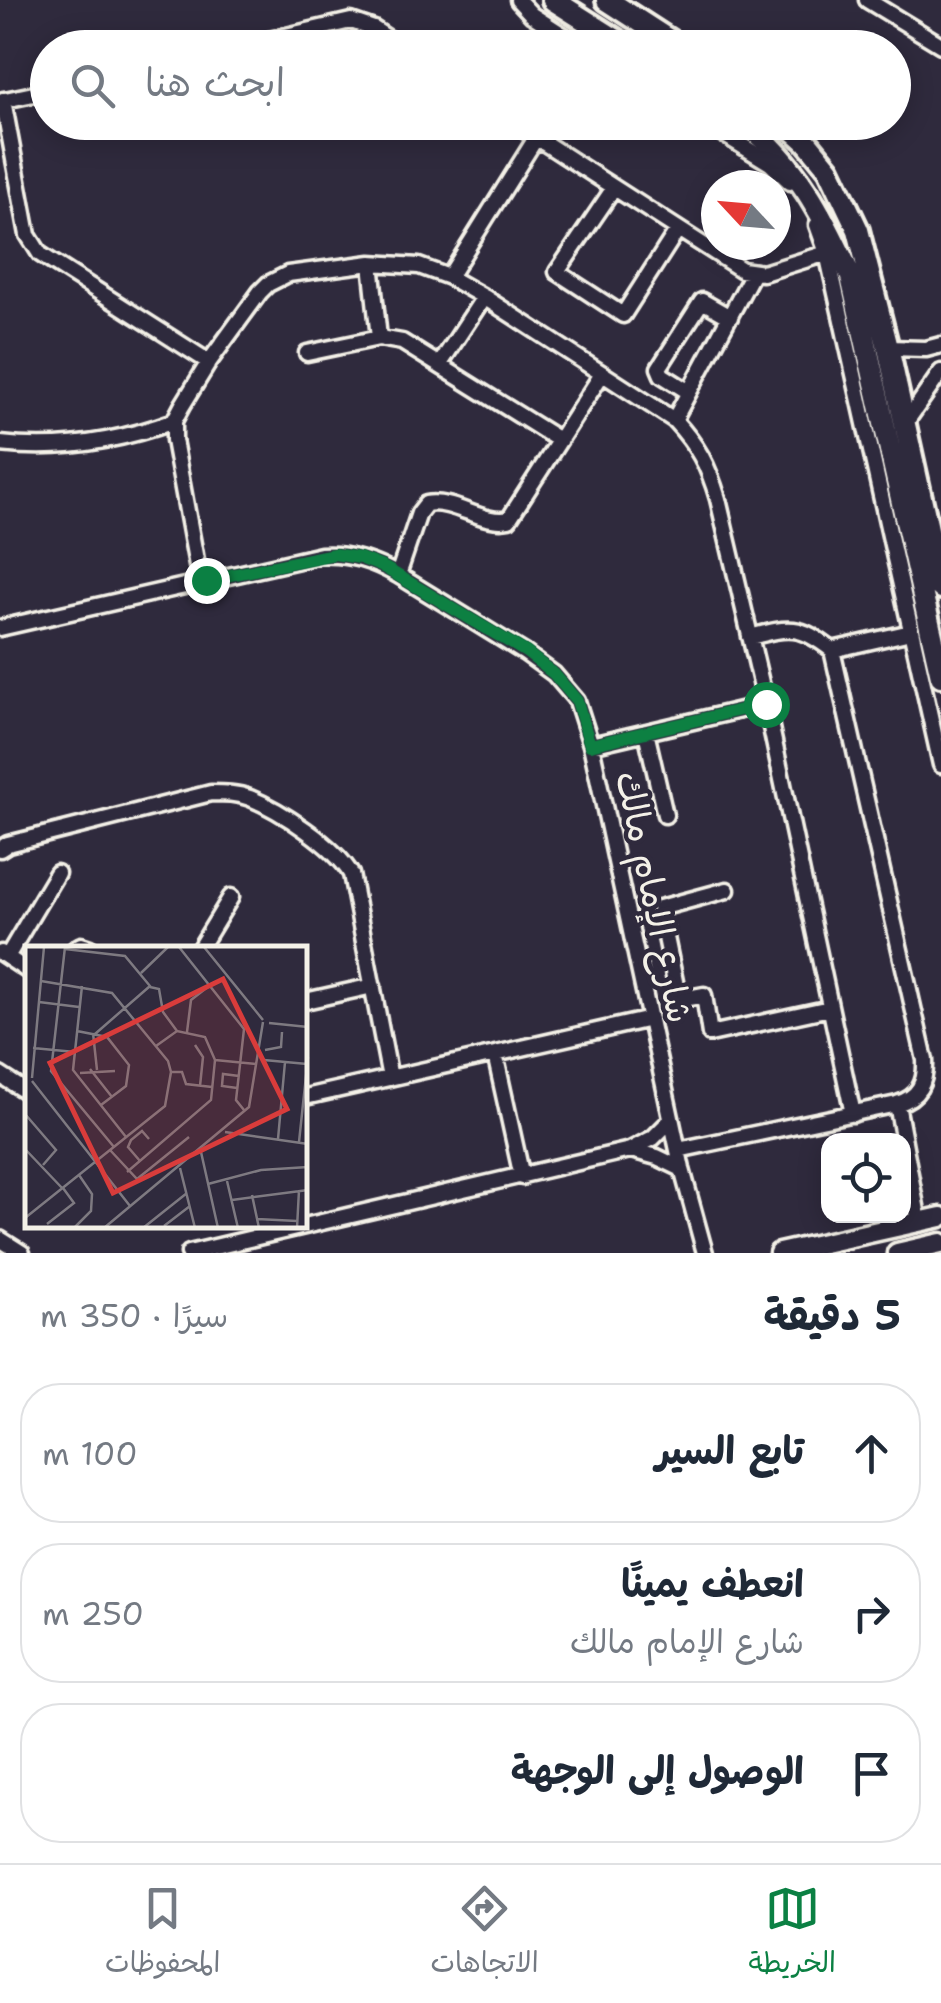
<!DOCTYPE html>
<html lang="ar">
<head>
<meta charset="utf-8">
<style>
	:root { --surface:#fff; --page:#f6f6f7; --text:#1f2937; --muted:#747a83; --line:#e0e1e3; --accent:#0b8043 }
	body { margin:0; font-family:"Shantell Sans","Playpen Sans Arabic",sans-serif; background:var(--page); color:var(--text); direction:rtl }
	.controls { position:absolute; right:30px; bottom:30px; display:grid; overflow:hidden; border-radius:20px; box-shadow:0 5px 25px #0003 }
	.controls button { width:90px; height:90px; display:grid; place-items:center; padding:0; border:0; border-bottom:2px solid var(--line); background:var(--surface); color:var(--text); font:50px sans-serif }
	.compass { position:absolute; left:701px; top:170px; width:90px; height:90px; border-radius:50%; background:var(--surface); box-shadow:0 5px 25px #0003; rotate:296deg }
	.stop { position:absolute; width:30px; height:30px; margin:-22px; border:8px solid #0b8043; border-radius:50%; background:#fff }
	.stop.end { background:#0b8043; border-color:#fff; box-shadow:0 2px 10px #0008 }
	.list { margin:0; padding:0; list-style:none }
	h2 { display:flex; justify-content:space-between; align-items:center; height:130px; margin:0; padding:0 40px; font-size:42px }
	h2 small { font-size:32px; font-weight:400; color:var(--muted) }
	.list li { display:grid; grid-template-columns:65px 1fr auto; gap:30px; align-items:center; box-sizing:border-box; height:140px; margin:0 20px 20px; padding:0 20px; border:2px solid var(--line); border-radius:40px }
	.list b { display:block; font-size:38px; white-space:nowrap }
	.list p { margin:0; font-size:32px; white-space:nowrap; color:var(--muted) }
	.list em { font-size:32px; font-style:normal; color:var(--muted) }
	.icon { flex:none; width:55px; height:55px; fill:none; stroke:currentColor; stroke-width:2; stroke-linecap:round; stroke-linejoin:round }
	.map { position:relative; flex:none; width:941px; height:1253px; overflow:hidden; direction:ltr }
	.search { position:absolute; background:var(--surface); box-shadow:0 5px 25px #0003; left:30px; right:30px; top:30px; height:110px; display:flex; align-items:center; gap:25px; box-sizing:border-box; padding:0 35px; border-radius:55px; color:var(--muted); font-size:38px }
	.sheet { height:610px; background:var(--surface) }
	nav { display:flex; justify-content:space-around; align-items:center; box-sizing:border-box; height:140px; border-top:2px solid var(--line); background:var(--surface); font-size:28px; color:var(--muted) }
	nav a { display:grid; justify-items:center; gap:5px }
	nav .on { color:var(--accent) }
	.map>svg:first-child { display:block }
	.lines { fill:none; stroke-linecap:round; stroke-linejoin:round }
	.minor-casing { stroke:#f4f1e8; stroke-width:21 }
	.tertiary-casing { stroke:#f4f1e8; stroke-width:25 }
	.secondary-casing { stroke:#f4f1e8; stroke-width:28 }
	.minor { stroke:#2f2a3d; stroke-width:14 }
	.tertiary { stroke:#2f2a3d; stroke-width:18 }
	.secondary { stroke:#2f2a3d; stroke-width:20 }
	.route { stroke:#0b8043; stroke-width:12 }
	.labels { text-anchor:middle; stroke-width:9; stroke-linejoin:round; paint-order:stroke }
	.street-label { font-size:35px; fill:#f4f1e8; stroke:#2f2a3d }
	.inset-road { fill:none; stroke:#7e7a81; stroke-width:2.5 }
	.view { fill:#d93c3b; fill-opacity:0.15; stroke:#d93c3b; stroke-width:5 }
	.inset-edge { fill:none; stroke:#f4f1e8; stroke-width:5 }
</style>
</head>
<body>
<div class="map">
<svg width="941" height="1253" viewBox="0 0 941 1253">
	<rect width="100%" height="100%" fill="#2f2a3d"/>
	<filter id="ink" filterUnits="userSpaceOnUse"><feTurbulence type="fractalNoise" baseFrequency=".01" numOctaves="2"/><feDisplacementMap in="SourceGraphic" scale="20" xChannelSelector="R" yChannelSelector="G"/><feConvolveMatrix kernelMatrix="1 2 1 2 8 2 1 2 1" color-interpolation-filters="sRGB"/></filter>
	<g filter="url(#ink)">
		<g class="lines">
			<g class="minor-casing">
				<path id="minor" d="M 518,0 L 532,15 L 583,48
					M 867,0 L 941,45
					M 234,48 L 351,21 L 374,29 L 402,48
					M 3,100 L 28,235 L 40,254 L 49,260 L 209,362
					M 0,101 L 48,91
					M 512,122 L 742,270 L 763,273 L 827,253
					M 704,122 L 770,163 L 790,182
					M 614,188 L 557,272 L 623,315 L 678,229
					M 817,225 L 827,253 L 941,765
					M 371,263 L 379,338
					M 449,277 L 546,122
					M 888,348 L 926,349 L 941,345
					M 307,353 L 379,338 L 402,342 L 559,440
					M 440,364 L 484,297
					M 689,392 L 662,375 L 659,368 L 702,301 L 730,317
					M 674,420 L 753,273
					M 904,425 L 941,372
					M 0,444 C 61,451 117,442 174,421
					M 398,575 L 419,513 L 426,504 C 455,499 482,525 509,519 L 602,374
					M 200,582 L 174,440 L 174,421 L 182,406 L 209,362 L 260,292 L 268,284 L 288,274 L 371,263 L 419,266 L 449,277 L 484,297 L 674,420 C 698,446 708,465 718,499 L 766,704 L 853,1114
					M 0,628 L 321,555 C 349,553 373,561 398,575 L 525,653 L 554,674 L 577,701 L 591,745 L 682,1169 L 705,1253
					M 832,650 L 911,632
					M 646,732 L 665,815
					M 591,745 L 766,704
					M 0,849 L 8,844 L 211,793 C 224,793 237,793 250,798 C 280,810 335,846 351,874 L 390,1078
					M 727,890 L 660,908 L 678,996 L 683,999 L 704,995 L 710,1034 L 830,1008
					M 76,948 L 81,945 L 90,948
					M 200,948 L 231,897
					M 1,953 L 28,971
					M 7,957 L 57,873
					M 305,1001 L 373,986
					M 495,1054 L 522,1177
					M 0,1075 L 28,1093
					M 305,1097 L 650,1019
					M 897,1104 L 919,1222
					M 631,1150 L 657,1157 L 682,1169
					M 678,1150 L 897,1104 C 919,1097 926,1083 925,1060 L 832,650 C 799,624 789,627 750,637
					M 0,1239 L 22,1253
					M 189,1253 L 630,1150 L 653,1138 L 671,1120"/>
			</g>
			<g class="tertiary-casing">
				<path id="tertiary" d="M 779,1253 L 941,1217
					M 897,1253 L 941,1243"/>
			</g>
			<g class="secondary-casing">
				<path id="secondary" d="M 553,0 L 629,48
					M 607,0 L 681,48
					M 743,122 C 797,163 824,217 851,277 L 941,676
					M 785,122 L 806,141 L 829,169 L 858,230 L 888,348 L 941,588"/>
			</g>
			<use href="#minor" class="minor"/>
			<use href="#tertiary" class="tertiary"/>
			<use href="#secondary" class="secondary"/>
		</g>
	</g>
	<g class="lines" filter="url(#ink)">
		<path class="route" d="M 206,580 L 334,554 L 360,558 L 385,568 L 526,652 L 554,674 L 577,701 L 590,745 L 766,704"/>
	</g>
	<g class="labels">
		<g class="street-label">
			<text transform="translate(654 897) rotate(78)" y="12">شارع الإمام مالك</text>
		</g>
	</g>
	<g transform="translate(25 946)">
		<rect width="282" height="282" fill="#2f2a3d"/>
		<path class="inset-road" d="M 40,1 L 26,125 L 89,201M 154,1 L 219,83 L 211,154 L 219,164M 179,1 L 238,74M 40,3 L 100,10 L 125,40 L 70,88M 116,27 L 143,1M 57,40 L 48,124 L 101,191M 125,41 L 134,43 L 138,66 L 152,85M 14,56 L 54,61M 244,77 L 283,81M 52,85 L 82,91 L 104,119 L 101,140 L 76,159M 162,86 L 166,54 L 184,40M 68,87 L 72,124M 170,99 L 178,111 L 175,140M 8,102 L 50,106M 240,104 L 256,101 L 257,86M 190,114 L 231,118M 239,114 L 282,118M 65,123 L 87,151M 146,126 L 157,126 L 161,138 L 187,141M 55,127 L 90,125M 7,132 L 19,1M 7,135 L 105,260M 212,142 L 197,140 L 198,128 L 214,130M 0,168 L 31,204 L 18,219M 200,186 L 283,198M 253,193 L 260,116M 274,196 L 283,111M 0,203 L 38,243M 85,204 L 112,233 L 164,191M 176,206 L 193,282M 115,215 L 103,201 L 106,194 L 117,185 L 124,193M 155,222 L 170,282M 102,226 L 186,154 L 190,114 L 180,91 L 152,85 L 131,100M 202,235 L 213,282M 183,238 L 236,224 L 283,221M 227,249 L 234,282M 207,254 L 283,244M 0,272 L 140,160 L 146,126 L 143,115 L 87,47 L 16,35M 232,273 L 272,275M 22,278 L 49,257 L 38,242M 139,280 L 165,260M 49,282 L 66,265 L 67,248 L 54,229M 79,282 L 224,161 L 238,76M 118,282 L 162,247M 272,282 L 274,244"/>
		<path class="view" d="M 198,33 L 262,163 L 88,247 L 25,117 Z"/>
		<rect width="282" height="282" class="inset-edge"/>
	</g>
</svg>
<div class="controls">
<button><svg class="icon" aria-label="locate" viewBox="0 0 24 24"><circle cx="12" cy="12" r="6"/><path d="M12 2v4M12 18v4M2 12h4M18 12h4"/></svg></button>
</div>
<svg class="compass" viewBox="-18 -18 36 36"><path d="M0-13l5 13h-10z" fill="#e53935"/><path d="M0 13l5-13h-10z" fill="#747a83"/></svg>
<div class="stop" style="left:766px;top:704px"></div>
<div class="stop end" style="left:206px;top:580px"></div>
<div class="search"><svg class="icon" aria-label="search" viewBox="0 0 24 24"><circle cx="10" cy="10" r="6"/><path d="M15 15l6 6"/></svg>ابحث هنا</div>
</div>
<section class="sheet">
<h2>5 دقيقة<small>سيرًا · 350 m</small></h2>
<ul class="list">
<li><svg class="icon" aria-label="ahead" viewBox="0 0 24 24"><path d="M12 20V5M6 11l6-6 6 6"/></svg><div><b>تابع السير</b></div><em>100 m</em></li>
<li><svg class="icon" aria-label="right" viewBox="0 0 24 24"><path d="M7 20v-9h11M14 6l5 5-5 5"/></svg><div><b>انعطف يمينًا</b><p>شارع الإمام مالك</p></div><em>250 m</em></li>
<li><svg class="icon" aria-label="arrive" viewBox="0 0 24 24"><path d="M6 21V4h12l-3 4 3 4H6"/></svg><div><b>الوصول إلى الوجهة</b></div></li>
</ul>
</section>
<nav>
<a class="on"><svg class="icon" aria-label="map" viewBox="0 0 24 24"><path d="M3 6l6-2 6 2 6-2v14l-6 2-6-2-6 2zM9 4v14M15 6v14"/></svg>الخريطة</a>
<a><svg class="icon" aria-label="directions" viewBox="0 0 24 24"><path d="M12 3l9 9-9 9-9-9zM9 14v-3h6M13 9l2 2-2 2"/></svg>الاتجاهات</a>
<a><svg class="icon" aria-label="saved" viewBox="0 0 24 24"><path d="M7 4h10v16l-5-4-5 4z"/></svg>المحفوظات</a>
</nav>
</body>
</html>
